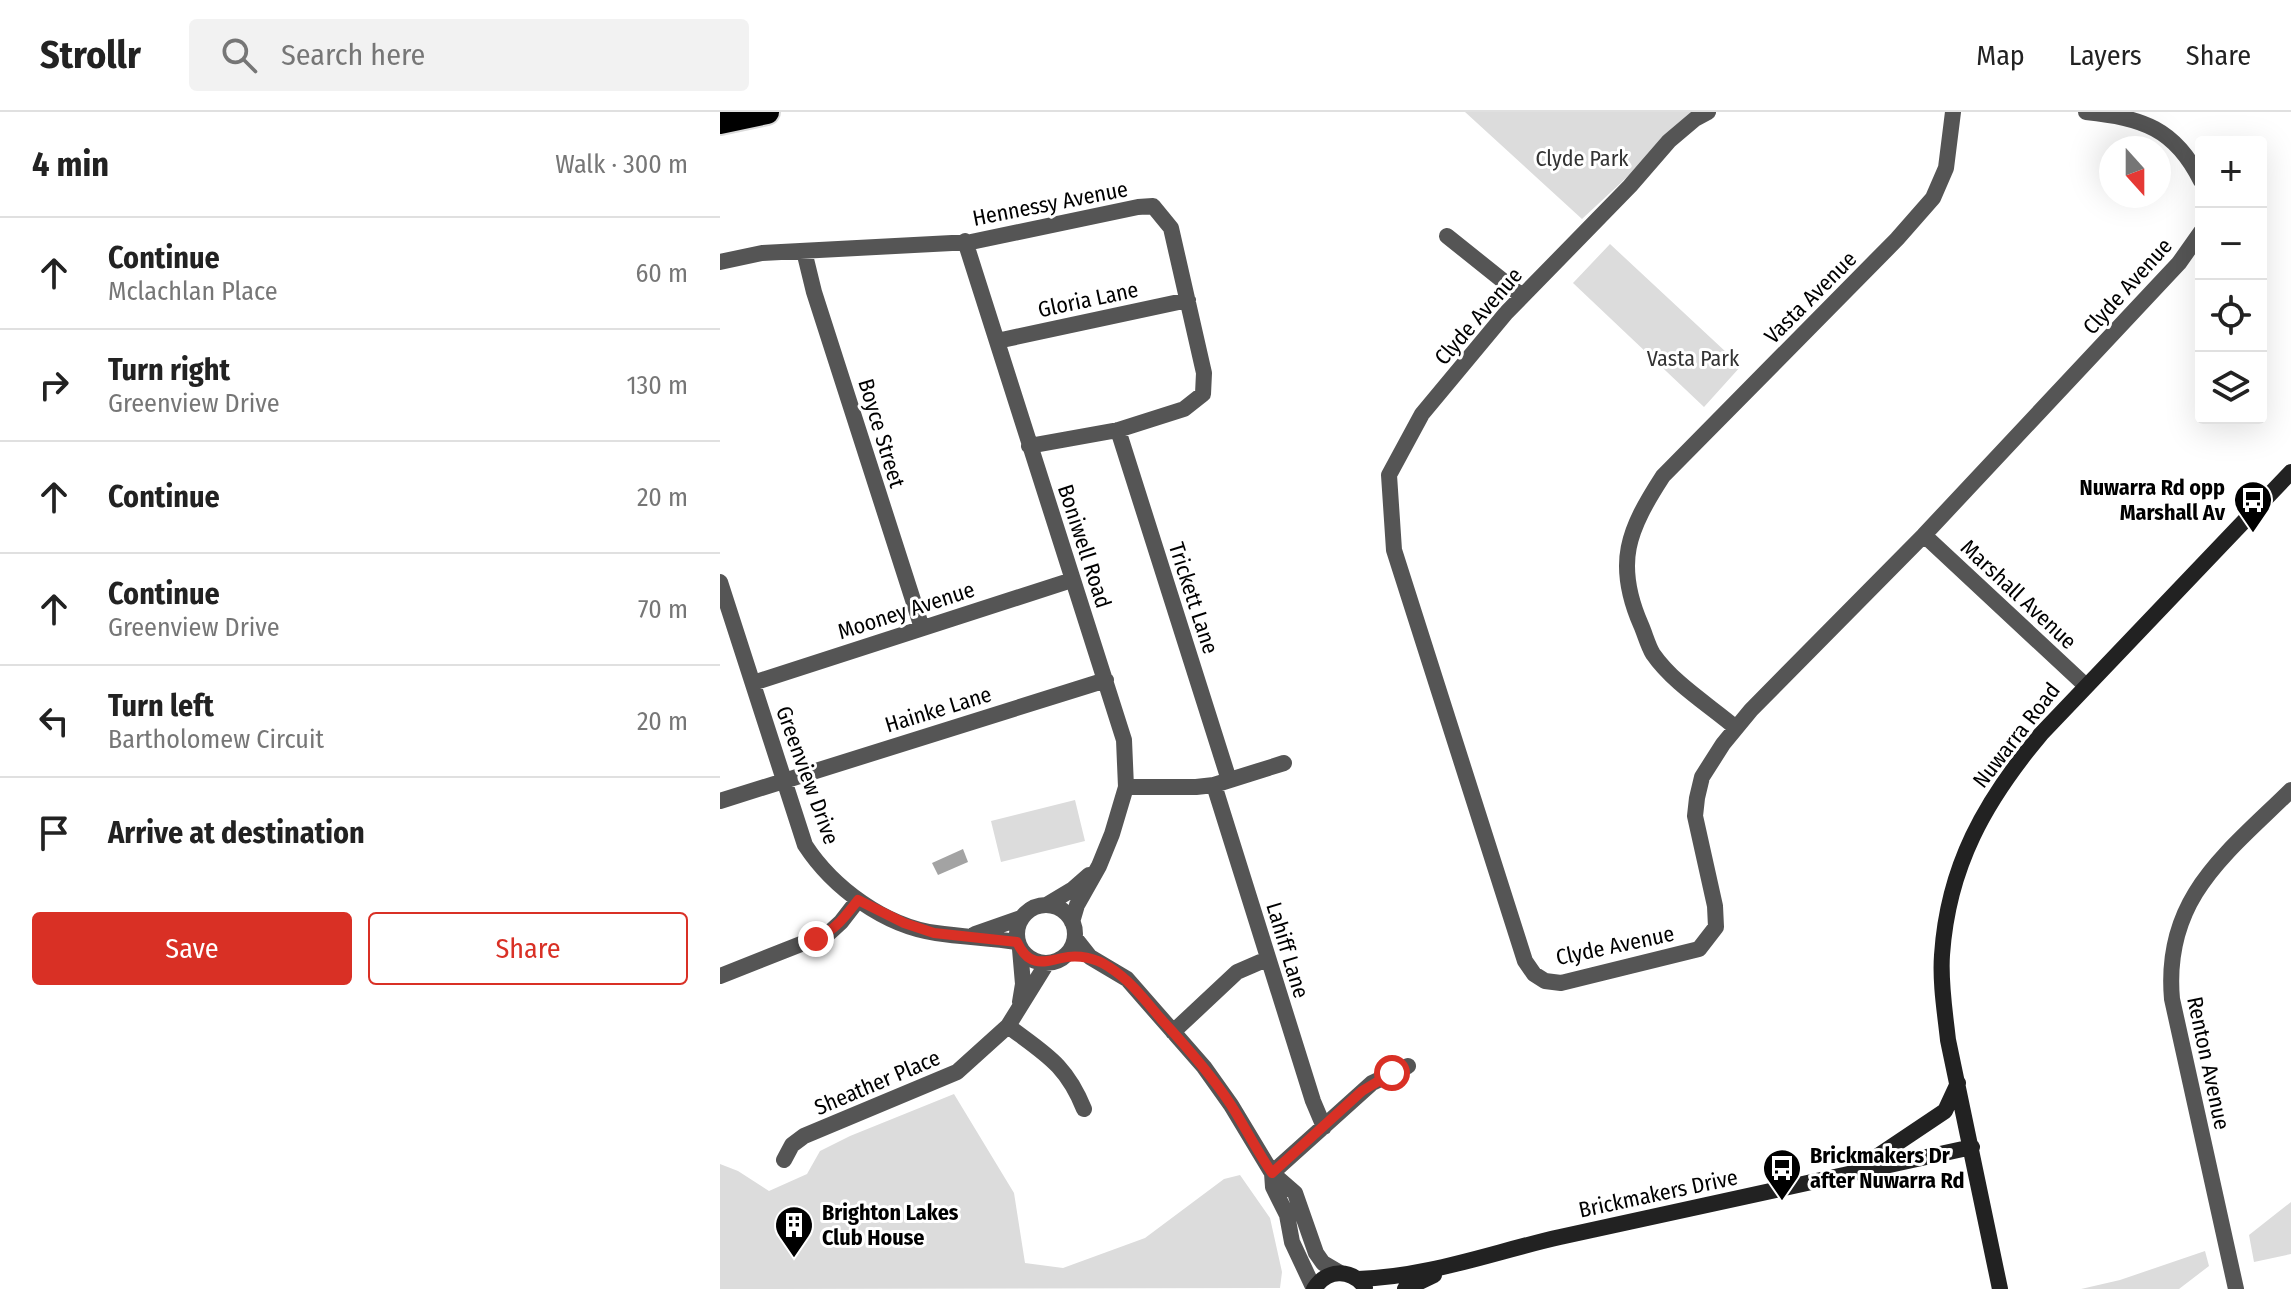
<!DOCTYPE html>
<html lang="en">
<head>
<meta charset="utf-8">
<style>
	:root { --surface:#fff; --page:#f2f2f2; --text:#222; --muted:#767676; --line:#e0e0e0; --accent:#d93025 }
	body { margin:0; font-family:"Fira Sans Condensed",sans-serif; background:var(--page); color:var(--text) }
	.controls { position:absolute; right:24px; top:24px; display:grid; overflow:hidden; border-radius:8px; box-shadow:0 8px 32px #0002 }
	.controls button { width:72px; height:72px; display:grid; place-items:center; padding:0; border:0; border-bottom:2px solid var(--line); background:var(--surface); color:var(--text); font:40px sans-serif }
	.compass { position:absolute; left:1379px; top:24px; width:72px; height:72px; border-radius:50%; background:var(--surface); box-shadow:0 8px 32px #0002; rotate:159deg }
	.stop { position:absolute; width:24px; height:24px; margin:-18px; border:6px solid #d93025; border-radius:50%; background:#fff }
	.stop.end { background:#d93025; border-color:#fff; box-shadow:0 2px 8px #0008 }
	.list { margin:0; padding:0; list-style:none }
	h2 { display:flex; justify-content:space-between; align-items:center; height:104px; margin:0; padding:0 32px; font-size:34px }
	h2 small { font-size:26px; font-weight:400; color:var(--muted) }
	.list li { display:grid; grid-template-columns:52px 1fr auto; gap:24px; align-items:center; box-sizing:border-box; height:112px; padding:0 32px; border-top:2px solid var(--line) }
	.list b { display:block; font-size:30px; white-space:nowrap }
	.list p { margin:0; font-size:26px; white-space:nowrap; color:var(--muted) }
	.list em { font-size:26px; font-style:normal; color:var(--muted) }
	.actions { display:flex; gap:16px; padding:24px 32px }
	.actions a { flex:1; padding:18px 0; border:2px solid var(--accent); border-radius:8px; text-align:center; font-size:28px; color:var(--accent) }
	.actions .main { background:var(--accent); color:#fff }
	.icon { flex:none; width:44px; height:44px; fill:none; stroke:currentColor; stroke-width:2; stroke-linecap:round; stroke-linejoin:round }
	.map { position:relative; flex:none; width:1571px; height:1177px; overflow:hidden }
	header { display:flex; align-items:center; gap:48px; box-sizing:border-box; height:112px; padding:0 40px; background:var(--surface); border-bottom:2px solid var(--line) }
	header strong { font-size:38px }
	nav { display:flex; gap:44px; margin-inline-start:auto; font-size:28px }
	.search { width:560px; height:72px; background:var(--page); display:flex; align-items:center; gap:20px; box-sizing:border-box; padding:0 28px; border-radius:8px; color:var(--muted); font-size:30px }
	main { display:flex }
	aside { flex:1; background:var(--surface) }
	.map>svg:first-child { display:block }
	.green { fill:#dcdcdc }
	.water { fill:#a3a3a3 }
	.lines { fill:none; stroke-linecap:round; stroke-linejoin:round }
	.highway-casing { stroke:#dbdbdb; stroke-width:28 }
	.street { stroke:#555; stroke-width:16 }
	.secondary { stroke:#222; stroke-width:16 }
	.highway { stroke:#000; stroke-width:24 }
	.route { stroke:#d93025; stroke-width:10 }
	.labels { text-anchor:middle; stroke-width:6; stroke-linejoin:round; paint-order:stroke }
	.park-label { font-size:22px; fill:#333; stroke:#fff }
	.street-label { font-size:22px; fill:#000; stroke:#fff }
	.poi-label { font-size:22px; font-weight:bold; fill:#000; stroke:#fff; text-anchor:start }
</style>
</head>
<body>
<header>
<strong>Strollr</strong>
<div class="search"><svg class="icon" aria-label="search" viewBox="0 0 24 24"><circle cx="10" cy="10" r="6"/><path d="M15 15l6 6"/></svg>Search here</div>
<nav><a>Map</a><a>Layers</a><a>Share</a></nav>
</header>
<main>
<aside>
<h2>4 min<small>Walk · 300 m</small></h2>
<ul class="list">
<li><svg class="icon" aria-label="ahead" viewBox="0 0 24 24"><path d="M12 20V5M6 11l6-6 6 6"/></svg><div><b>Continue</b><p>Mclachlan Place</p></div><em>60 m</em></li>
<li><svg class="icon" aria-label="right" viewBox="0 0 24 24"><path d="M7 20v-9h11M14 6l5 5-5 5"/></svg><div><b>Turn right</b><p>Greenview Drive</p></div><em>130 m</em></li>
<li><svg class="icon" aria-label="ahead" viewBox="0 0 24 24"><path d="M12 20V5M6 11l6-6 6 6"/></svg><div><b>Continue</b></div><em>20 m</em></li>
<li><svg class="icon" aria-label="ahead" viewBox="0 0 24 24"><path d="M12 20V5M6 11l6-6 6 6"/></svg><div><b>Continue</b><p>Greenview Drive</p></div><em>70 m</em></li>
<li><svg class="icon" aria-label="left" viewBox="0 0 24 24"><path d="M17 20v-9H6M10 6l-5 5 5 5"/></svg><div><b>Turn left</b><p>Bartholomew Circuit</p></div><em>20 m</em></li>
<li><svg class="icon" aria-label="arrive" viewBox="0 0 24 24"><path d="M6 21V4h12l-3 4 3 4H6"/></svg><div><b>Arrive at destination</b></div></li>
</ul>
<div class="actions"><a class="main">Save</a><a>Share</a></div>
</aside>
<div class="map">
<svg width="1571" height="1177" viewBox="0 0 1571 1177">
	<rect width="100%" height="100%" fill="#fff"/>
	<path class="green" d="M 745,0 L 977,0 L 862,107 Z
		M 890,132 L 1021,254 L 984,295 L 853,171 Z
		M 355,688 L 365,729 L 281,750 L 271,709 Z
		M 234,982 L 294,1081 L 305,1151 L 343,1156 L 425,1126 L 504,1067 L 520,1063 L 550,1106 L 562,1160 L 560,1176 L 0,1177 L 0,1052 L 18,1059 L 49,1079 L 87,1062 L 100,1039 L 130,1024 Z
		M 1571,1090 L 1571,1142 L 1534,1150 L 1529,1123 Z
		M 1485,1139 L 1489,1154 L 1459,1177 L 1361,1177 L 1400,1168 Z"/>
	<path class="water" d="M 243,737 L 248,750 L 218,763 L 212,751 Z"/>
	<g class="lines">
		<g class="highway-casing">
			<path id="highway" d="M 0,10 L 47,0"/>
		</g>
		<path class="street" d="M 988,0 L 975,7 L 949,29 L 910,74 L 786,201 L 702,302 L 669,363 L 674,438 L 805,849 L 814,862 L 825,869 L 841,871 L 979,837 L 996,815 L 995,794 L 975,704 L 977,686 L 982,665 L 1003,632 L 1031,598 L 1204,423 L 1459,151 L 1481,120
			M 1366,0 C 1422,6 1455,16 1481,69
			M 727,124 L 802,184
			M 245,129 L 404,628 L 406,675 L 392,722 L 379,754 L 357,793 L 352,810
			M 84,139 L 94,180 L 202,516
			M 0,150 L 42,141 L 251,130 L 418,95 L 433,94 L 451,116 L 484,261 L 483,282 L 464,297 L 398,318 L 309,334
			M 277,229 L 468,188
			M 398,318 L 509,668
			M 1204,423 L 1365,573
			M 0,470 L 85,733 C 113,776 165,814 216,821 C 243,825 270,826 297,830
			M 33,571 L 352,468
			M 1016,616 C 989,593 953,571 933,542 C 928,534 925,522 921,513 C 894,451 908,418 943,364 L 1177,127 L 1213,86 L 1226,56 L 1233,0
			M 494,673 L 593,989 L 604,1015
			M 406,675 L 476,675 L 494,673 L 564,651
			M 0,689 L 386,568
			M 328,792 L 353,777 L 369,763
			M297 822a29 29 0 1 1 58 0a29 29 0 1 1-58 0Z
			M 255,822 L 301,806
			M 355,826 L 370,845 L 407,867 L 484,955 L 511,993 L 552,1061 L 575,1081 L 596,1141 L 603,1151 L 620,1161
			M 0,864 L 109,821 L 121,810 L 138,788
			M 300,890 L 303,872 L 300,837
			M 288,914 C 325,942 346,952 364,997
			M 453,920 L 517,860 L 547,847
			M 64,1048 L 72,1033 L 84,1024 L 237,960 L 288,914 L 327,851
			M 552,1061 L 652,971 L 688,954
			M 552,1061 L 553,1075 L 567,1103 L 572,1130 L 594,1177
			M 1516,1177 L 1452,887 C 1443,786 1506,742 1571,678"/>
		<path class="secondary" d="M 1140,1056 L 1225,999 L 1238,971
			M 638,1167 C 708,1165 773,1140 840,1125 C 977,1095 1114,1064 1252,1035
			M 594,1177 C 607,1157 630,1156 645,1175
			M 685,1177 L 714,1163
			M 1280,1177 L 1228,928 C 1225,900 1220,871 1222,843 C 1228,754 1265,689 1321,622 L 1571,360"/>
		<use href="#highway" class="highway"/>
	</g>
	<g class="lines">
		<path class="route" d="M 96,827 C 115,818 125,805 138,788 L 184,811 L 214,821 L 297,830 C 308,854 321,851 342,846 C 358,842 376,846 389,855 C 410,868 425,888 441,907 C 466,934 491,962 511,993 C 525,1015 537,1039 552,1061 L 642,979 L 672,961"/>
	</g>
	<defs>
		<g id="bus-pin" transform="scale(2)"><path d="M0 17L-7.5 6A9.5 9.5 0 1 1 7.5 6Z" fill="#000" stroke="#fff"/><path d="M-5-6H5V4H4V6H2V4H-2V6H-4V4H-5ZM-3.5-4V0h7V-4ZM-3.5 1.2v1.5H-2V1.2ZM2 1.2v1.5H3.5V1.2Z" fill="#fff"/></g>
		<g id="building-pin" transform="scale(2)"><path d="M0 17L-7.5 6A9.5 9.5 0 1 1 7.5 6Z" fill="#000" stroke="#fff"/><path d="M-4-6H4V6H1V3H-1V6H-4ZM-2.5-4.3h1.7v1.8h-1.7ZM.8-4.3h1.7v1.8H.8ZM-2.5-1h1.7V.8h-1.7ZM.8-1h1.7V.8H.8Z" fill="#fff"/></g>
	</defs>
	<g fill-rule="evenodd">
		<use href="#bus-pin" x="1533" y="388"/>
		<use href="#bus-pin" x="1062" y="1056"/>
		<use href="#building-pin" x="74" y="1113"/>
	</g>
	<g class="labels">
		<g class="park-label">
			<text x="862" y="54">Clyde Park</text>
			<text x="973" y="254">Vasta Park</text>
		</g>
		<g class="street-label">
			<text transform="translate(330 91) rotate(-11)" y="8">Hennessy Avenue</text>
			<text transform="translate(1407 174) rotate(-48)" y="8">Clyde Avenue</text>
			<text transform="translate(1090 185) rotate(-45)" y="8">Vasta Avenue</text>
			<text transform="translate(368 187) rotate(-12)" y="8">Gloria Lane</text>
			<text transform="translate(758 204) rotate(-49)" y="8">Clyde Avenue</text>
			<text transform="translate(162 321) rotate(73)" y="8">Boyce Street</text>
			<text transform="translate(365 434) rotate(72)" y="8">Boniwell Road</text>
			<text transform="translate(1299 482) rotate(43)" y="8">Marshall Avenue</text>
			<text transform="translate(474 486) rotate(72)" y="8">Trickett Lane</text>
			<text transform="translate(186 498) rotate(-18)" y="8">Mooney Avenue</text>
			<text transform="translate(218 597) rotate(-17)" y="8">Hainke Lane</text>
			<text transform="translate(1296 623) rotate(-52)" y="8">Nuwarra Road</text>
			<text transform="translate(88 663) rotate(70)" y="8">Greenview Drive</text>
			<text transform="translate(895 833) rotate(-12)" y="8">Clyde Avenue</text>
			<text transform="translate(568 838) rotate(73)" y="8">Lahiff Lane</text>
			<text transform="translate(1489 951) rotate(78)" y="8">Renton Avenue</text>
			<text transform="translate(157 970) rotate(-23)" y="8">Sheather Place</text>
			<text transform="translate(938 1081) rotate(-12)" y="8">Brickmakers Drive</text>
		</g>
		<g class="poi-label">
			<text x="1505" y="383" text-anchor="end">Nuwarra Rd opp<tspan x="1505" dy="25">Marshall Av</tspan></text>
			<text x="1090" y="1051">Brickmakers Dr<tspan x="1090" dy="25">after Nuwarra Rd</tspan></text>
			<text x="102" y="1108">Brighton Lakes<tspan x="102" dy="25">Club House</tspan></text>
		</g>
	</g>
</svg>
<div class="controls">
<button>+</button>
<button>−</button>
<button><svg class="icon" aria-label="locate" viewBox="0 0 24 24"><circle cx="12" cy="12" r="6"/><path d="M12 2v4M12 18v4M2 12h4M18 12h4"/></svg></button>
<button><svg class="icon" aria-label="layers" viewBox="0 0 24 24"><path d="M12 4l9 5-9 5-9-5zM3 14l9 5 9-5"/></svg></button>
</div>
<svg class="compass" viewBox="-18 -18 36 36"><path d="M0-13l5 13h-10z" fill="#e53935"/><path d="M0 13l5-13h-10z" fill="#767676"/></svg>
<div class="stop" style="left:672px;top:961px"></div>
<div class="stop end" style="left:96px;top:827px"></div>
</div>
</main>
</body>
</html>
